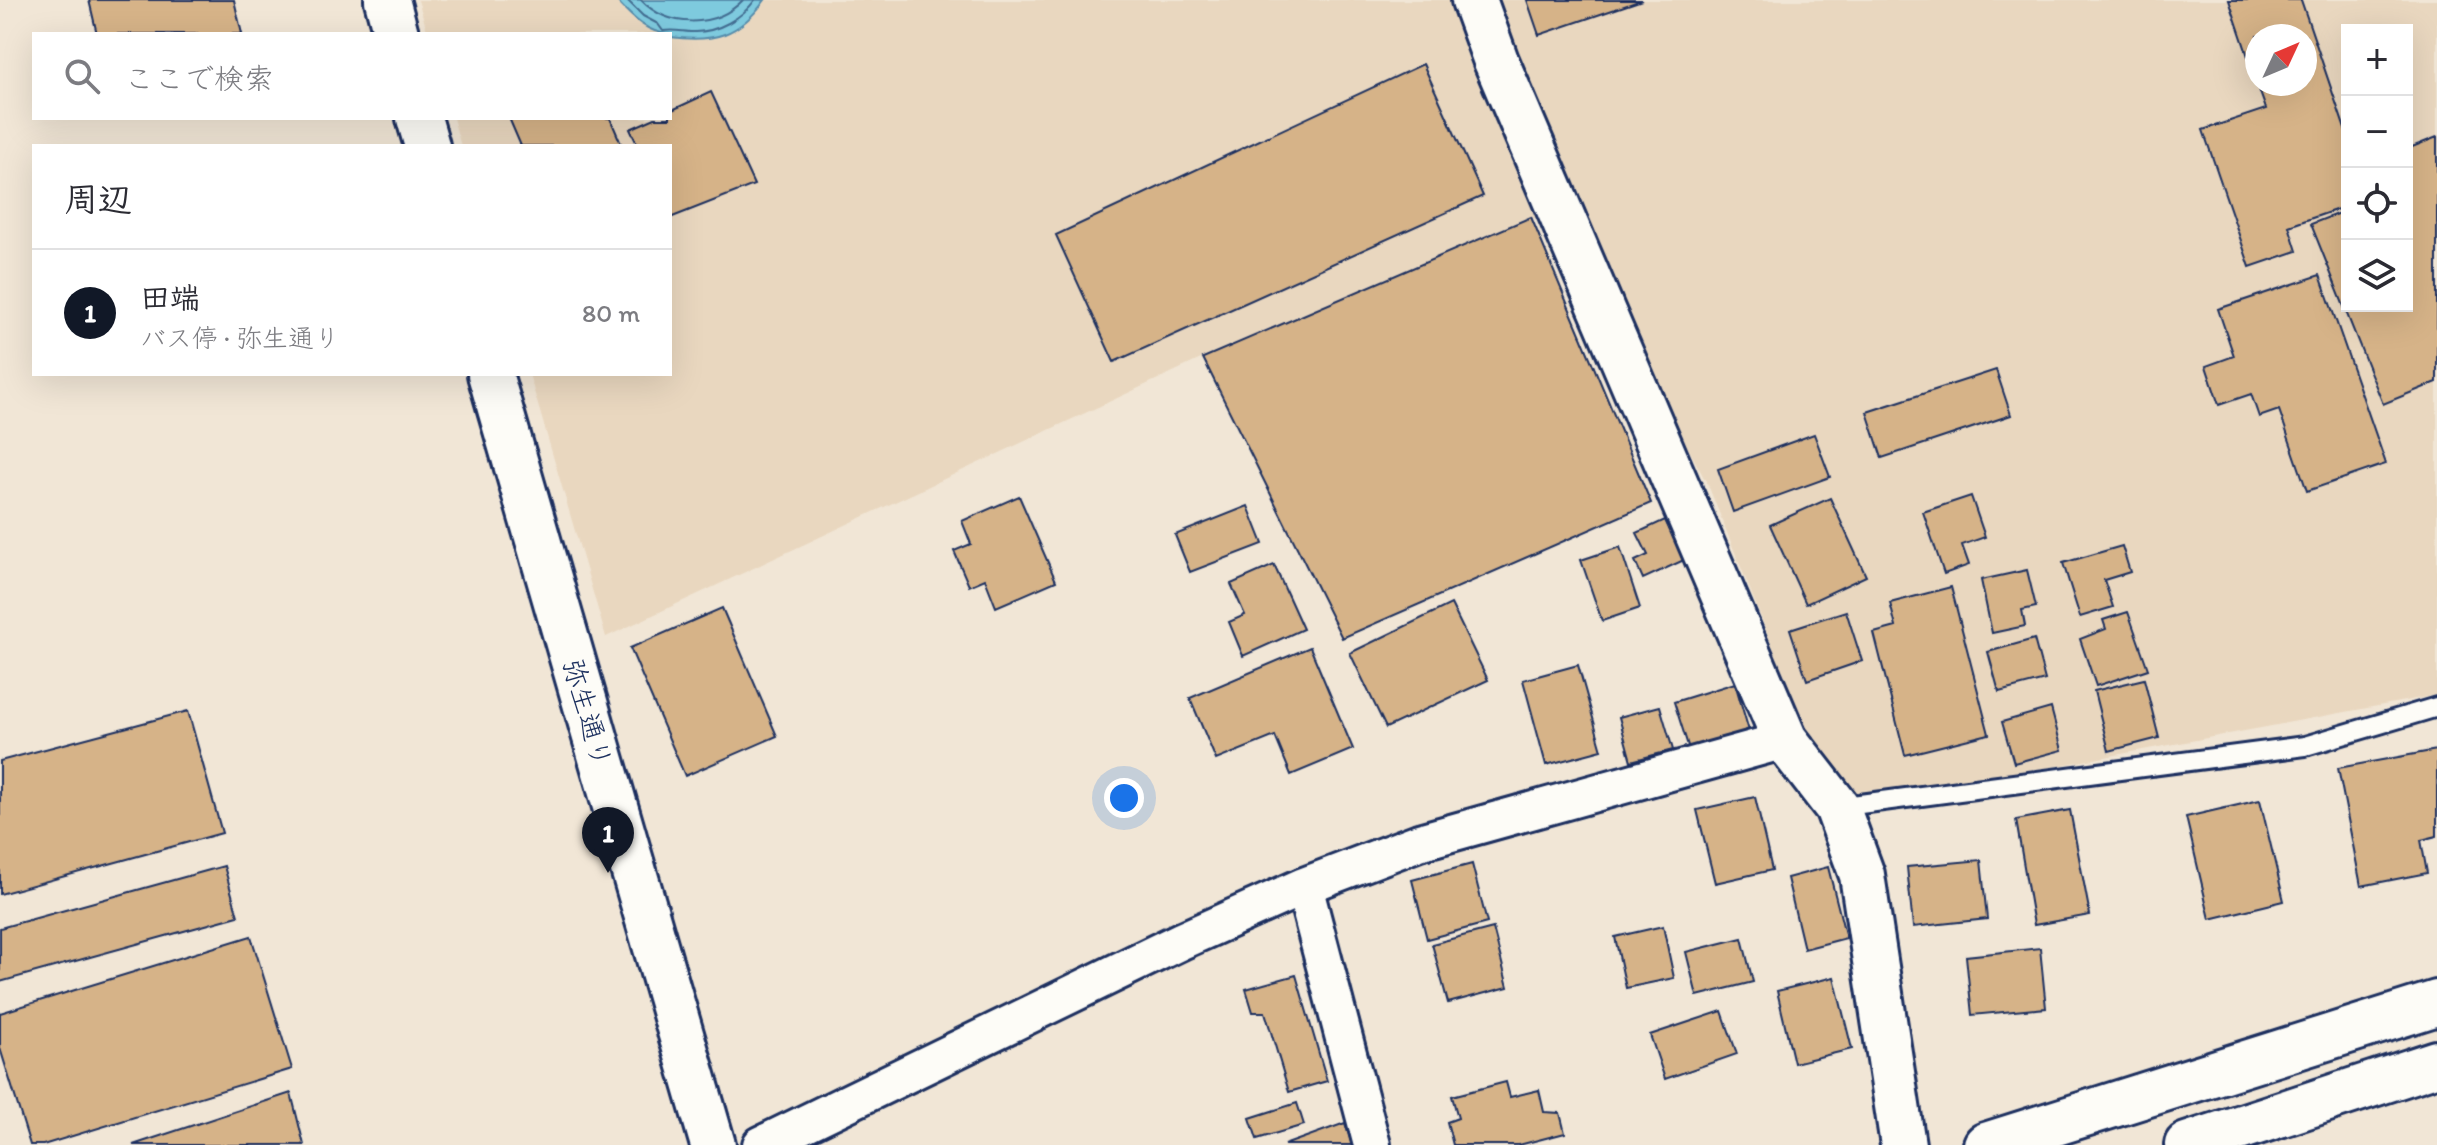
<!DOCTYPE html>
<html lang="ja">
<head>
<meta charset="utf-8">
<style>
	:root { --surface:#fff; --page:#f2f2f3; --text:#2b2b33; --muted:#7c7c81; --line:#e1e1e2; --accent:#111827 }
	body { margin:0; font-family:Itim,"Klee One",sans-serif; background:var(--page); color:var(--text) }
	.controls { position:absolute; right:24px; top:24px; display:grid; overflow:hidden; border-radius:0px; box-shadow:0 8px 32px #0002 }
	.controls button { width:72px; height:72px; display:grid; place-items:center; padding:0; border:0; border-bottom:2px solid var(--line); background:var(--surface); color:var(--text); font:40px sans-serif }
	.compass { position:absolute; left:2245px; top:24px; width:72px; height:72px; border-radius:50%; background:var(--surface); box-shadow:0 8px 32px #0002; rotate:46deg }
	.you { position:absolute; left:1124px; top:798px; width:28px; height:28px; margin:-20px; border:6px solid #fff; border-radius:50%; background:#1a73e8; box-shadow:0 0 0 12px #1a73e833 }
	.badge { display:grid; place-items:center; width:52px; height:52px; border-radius:50%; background:var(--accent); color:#fff; font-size:26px; font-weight:700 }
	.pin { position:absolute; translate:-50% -66px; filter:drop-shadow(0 2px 4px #0008) }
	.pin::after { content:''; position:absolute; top:42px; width:28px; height:24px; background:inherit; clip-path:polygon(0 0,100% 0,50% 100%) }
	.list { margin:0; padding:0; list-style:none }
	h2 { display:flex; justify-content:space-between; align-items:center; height:104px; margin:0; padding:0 32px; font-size:34px }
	h2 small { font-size:26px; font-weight:400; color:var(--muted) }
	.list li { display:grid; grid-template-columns:52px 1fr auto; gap:24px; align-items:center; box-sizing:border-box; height:128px; padding:0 32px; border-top:2px solid var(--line) }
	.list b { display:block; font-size:30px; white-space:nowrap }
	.list p { margin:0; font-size:26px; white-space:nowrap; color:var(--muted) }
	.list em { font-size:26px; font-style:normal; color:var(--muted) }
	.icon { flex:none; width:44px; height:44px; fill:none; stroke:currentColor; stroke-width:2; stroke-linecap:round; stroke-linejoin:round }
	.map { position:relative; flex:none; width:2437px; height:1145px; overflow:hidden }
	.search { position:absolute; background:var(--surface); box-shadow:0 8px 32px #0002; left:32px; top:32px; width:640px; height:88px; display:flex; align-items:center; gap:20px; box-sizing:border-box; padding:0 28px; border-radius:0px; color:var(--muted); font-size:30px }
	.panel { position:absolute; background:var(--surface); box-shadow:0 8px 32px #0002; left:32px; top:144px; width:640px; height:232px; border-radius:0px }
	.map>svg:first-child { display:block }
	.built { fill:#e9d7bf; fill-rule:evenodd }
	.water { fill:#7ecade; stroke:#568cab; stroke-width:2 }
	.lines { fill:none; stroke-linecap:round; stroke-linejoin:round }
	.shore { stroke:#436d91; stroke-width:2 }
	.building { fill:#d6b388; stroke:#1b2f5e; stroke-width:2 }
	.lane-casing { stroke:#1b2f5e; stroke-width:24 }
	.street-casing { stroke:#1b2f5e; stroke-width:42 }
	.secondary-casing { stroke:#1b2f5e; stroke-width:50 }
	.lane { stroke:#fdfcf7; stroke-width:18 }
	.street { stroke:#fdfcf7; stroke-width:36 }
	.secondary { stroke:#fdfcf7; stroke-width:44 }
	.labels { text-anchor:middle; stroke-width:8; stroke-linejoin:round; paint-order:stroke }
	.street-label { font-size:28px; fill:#1b2f5e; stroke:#fdfcf7 }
</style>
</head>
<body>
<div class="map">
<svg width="2437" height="1145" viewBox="0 0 2437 1145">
	<rect width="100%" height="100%" fill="#f1e6d6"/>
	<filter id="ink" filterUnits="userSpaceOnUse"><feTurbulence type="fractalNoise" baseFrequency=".0125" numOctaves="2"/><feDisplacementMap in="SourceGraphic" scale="16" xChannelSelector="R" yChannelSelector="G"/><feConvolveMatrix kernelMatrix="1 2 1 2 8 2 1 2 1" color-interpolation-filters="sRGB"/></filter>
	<g filter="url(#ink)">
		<path class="built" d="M 418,0 L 2437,0 L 2437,695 L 1837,807 L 1708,485 L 1558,208 L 1203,358 L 606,637 L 529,374 L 670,374 L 670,146 L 461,146 L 453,118 L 670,118 L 670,34 L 428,34 ZM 2347,30 L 2407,30 L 2407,306 L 2347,306 ZM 2257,36 L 2305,36 L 2305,84 L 2257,84 Z"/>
		<path class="water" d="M 616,0 L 765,0 C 739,36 713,43 670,37 L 670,34 C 647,34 631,16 616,0 Z"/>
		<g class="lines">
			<path class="shore" d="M 627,0 L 643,16 L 658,24 L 663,31 C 674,29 684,32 695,32 C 718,32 742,18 755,0
				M 641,0 C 668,28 715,29 743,0"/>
		</g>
		<path class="building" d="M 89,0 L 234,0 L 242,34 L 97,34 Z
			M 1527,0 L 1642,0 L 1539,35 Z
			M 2229,0 L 2301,0 L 2347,135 L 2347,206 L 2289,226 L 2297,251 L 2250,267 L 2203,130 L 2266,109 L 2257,84 L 2305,84 L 2305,36 L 2257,36 L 2257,83 Z
			M 1423,64 L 1483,196 L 1114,362 L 1056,235 Z
			M 711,92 L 754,185 L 670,218 L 670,146 L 638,146 L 630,129 L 655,118 L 670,118 L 670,111 Z
			M 509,118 L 610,118 L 622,146 L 521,146 Z
			M 2437,137 L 2437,382 L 2383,404 L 2311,224 L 2347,210 L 2347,306 L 2407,306 L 2407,149 Z
			M 1531,217 L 1651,503 L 1342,638 L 1203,358 Z
			M 2320,275 L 2386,464 L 2307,491 L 2279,410 L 2259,417 L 2251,394 L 2219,405 L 2206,366 L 2234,356 L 2218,309 Z
			M 1996,370 L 2011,415 L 1882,458 L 1867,412 Z
			M 1814,434 L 1830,477 L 1733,512 L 1718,469 Z
			M 1019,496 L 1056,581 L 996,607 L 985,579 L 969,586 L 954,551 L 971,544 L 962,521 Z
			M 1971,496 L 1985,537 L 1962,545 L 1969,565 L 1944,574 L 1923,512 Z
			M 1830,498 L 1866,576 L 1806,604 L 1770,525 Z
			M 1248,506 L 1263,544 L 1190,572 L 1175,535 Z
			M 1665,520 L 1684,560 L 1643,579 L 1635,561 L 1648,555 L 1637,533 Z
			M 2122,546 L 2130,572 L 2104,580 L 2113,607 L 2080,617 L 2063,563 Z
			M 1620,547 L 1640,608 L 1602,621 L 1581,560 Z
			M 1274,565 L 1303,629 L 1243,656 L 1229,622 L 1245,615 L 1231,584 Z
			M 2027,570 L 2036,607 L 2022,610 L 2025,626 L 1992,633 L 1981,580 Z
			M 1951,587 L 1989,734 L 1905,755 L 1874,633 L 1896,627 L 1890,603 Z
			M 1451,604 L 1488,680 L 1386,728 L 1350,653 Z
			M 722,608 L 777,736 L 685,776 L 630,648 Z
			M 1846,611 L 1862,661 L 1807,680 L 1790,629 Z
			M 2128,612 L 2148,669 L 2096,686 L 2080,639 L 2106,629 L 2103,620 Z
			M 2034,639 L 2045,680 L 1999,692 L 1988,652 Z
			M 1310,647 L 1353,749 L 1291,775 L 1275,736 L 1216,760 L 1190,698 Z
			M 1578,665 L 1602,750 L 1546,765 L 1523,680 Z
			M 2144,679 L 2159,738 L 2109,751 L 2094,691 Z
			M 1735,683 L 1749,731 L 1689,749 L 1674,702 Z
			M 1660,706 L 1673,750 L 1631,761 L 1619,717 Z
			M 2051,708 L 2062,750 L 2014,763 L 2002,722 Z
			M 188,711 L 222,833 L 0,894 L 0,761 Z
			M 2437,750 L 2437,836 L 2421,840 L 2427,873 L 2361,886 L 2338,768 Z
			M 1755,797 L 1772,870 L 1715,883 L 1697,810 Z
			M 2260,800 L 2284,901 L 2210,919 L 2186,817 Z
			M 2070,810 L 2090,915 L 2034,925 L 2016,820 Z
			M 1981,860 L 1987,919 L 1913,927 L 1907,867 Z
			M 1472,864 L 1487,923 L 1427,939 L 1412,880 Z
			M 224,866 L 238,916 L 0,982 L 0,928 Z
			M 1828,867 L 1846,938 L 1804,949 L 1787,878 Z
			M 1663,926 L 1674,978 L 1626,988 L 1615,937 Z
			M 1493,928 L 1508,987 L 1448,1003 L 1432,944 Z
			M 251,936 L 292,1069 L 43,1145 L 30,1145 L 0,1048 L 0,1013 Z
			M 1742,938 L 1753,982 L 1697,996 L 1686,952 Z
			M 2040,948 L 2046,1008 L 1972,1015 L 1966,956 Z
			M 1296,975 L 1327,1081 L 1289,1092 L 1265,1012 L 1253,1012 L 1246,989 Z
			M 1834,977 L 1852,1049 L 1794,1063 L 1777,991 Z
			M 1722,1011 L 1737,1054 L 1665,1079 L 1650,1035 Z
			M 1506,1082 L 1510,1097 L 1539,1090 L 1544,1112 L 1560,1113 L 1565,1133 L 1519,1145 L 1453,1145 L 1447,1122 L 1458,1118 L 1452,1096 Z
			M 291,1093 L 304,1145 L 133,1145 Z
			M 1297,1103 L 1304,1125 L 1257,1139 L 1250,1118 Z
			M 1345,1123 L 1352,1145 L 1284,1145 Z"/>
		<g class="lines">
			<g class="lane-casing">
				<path id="lane" d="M 1837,807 L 2305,746 L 2437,707"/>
			</g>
			<g class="street-casing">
				<path id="street" d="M 1304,886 L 1372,1145
					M 761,1145 L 1181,941 L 1304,886 L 1419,842 L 1785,740"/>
			</g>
			<g class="secondary-casing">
				<path id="secondary" d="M 387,0 L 396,34
					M 1474,0 L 1496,61 L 1785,740 L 1837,807 L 1862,875 L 1903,1145
					M 419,118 L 427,146
					M 490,374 L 713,1145
					M 1986,1145 L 2437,1003
					M 2187,1145 L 2437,1063"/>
			</g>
			<use href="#lane" class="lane"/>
			<use href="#street" class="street"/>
			<use href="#secondary" class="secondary"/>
		</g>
	</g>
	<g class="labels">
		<g class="street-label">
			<text transform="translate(588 713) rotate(74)" y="10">弥生通り</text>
		</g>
	</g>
</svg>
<div class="controls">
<button>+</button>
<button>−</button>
<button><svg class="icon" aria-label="locate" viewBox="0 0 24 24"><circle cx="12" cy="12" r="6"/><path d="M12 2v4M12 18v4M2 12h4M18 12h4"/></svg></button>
<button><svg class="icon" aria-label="layers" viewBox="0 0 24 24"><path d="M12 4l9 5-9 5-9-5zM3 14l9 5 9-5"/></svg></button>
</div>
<svg class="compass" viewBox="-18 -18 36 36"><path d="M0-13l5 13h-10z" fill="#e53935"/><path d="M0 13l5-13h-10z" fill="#7c7c81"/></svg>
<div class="you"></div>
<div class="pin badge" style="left:608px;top:873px">1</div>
<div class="search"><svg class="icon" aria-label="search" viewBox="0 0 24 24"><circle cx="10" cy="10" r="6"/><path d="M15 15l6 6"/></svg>ここで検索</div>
<section class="panel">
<h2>周辺<small></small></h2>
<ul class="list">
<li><span class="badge">1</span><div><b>田端</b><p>バス停 · 弥生通り</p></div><em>80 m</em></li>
</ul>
</section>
</div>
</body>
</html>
